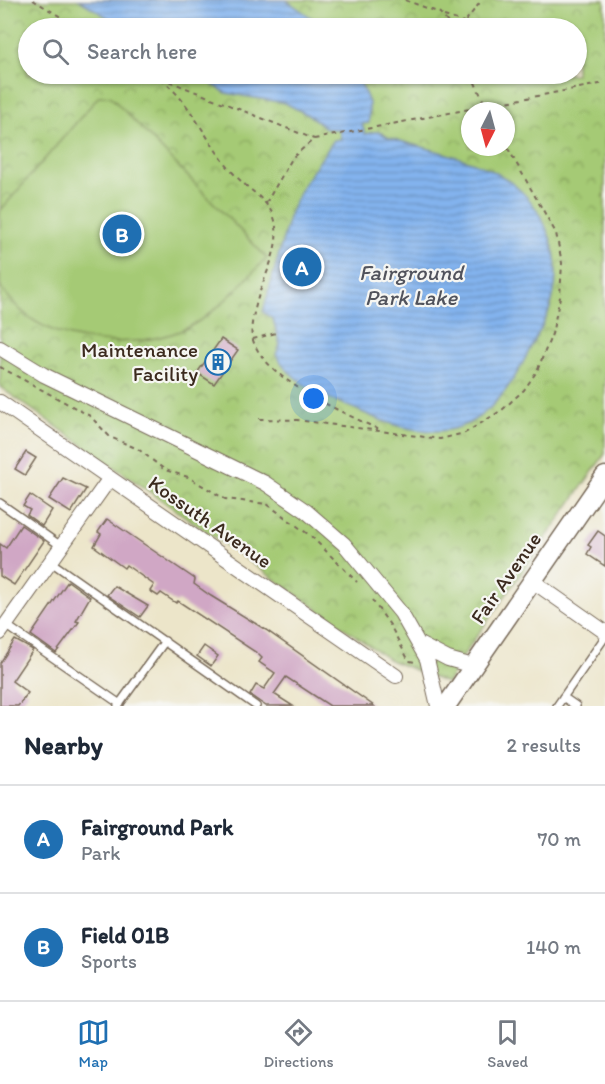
<!DOCTYPE html>
<html lang="en">
<head>
<meta charset="utf-8">
<style>
	:root { --surface:#fff; --page:#f6f6f7; --text:#1f2937; --muted:#747a83; --line:#e0e1e3; --accent:#1f6fb2 }
	body { margin:0; font-family:Itim,sans-serif; background:var(--page); color:var(--text) }
	.compass { position:absolute; left:461px; top:102px; width:54px; height:54px; border-radius:50%; background:var(--surface); box-shadow:0 2px 4px #0004; rotate:186deg }
	.you { position:absolute; left:314px; top:399px; width:21px; height:21px; margin:-15px; border:4px solid #fff; border-radius:50%; background:#1a73e8; box-shadow:0 0 0 9px #1a73e833 }
	.badge { display:grid; place-items:center; width:39px; height:39px; border-radius:50%; background:var(--accent); color:#fff; font-size:20px; font-weight:700 }
	.pin { position:absolute; translate:-50% -50%; border:3px solid #fff; box-shadow:0 2px 6px #0006 }
	.list { margin:0; padding:0; list-style:none }
	h2 { display:flex; justify-content:space-between; align-items:center; height:78px; margin:0; padding:0 24px; font-size:26px }
	h2 small { font-size:20px; font-weight:400; color:var(--muted) }
	.list li { display:grid; grid-template-columns:39px 1fr auto; gap:18px; align-items:center; box-sizing:border-box; height:108px; padding:0 24px; border-top:2px solid var(--line) }
	.list b { display:block; font-size:22px; white-space:nowrap }
	.list p { margin:0; font-size:20px; white-space:nowrap; color:var(--muted) }
	.list em { font-size:20px; font-style:normal; color:var(--muted) }
	.icon { flex:none; width:33px; height:33px; fill:none; stroke:currentColor; stroke-width:2; stroke-linecap:round; stroke-linejoin:round }
	.map { position:relative; flex:none; width:605px; height:706px; overflow:hidden }
	.search { position:absolute; background:var(--surface); box-shadow:0 2px 4px #0004; left:18px; right:18px; top:18px; height:66px; display:flex; align-items:center; gap:15px; box-sizing:border-box; padding:0 21px; border-radius:33px; color:var(--muted); font-size:22px }
	.sheet { height:294px; background:var(--surface) }
	nav { display:flex; justify-content:space-around; align-items:center; box-sizing:border-box; height:84px; border-top:2px solid var(--line); background:var(--surface); font-size:16px; color:var(--muted) }
	nav a { display:grid; justify-items:center; gap:3px }
	nav .on { color:var(--accent) }
	.map>svg:first-child { display:block }
	.park { fill:url(#park-crowns); stroke:#707a49; stroke-width:1.5; fill-rule:evenodd }
	.pitch { fill:#a5ca74; stroke:#707a49; stroke-width:1.5 }
	.water { fill:url(#water-rules); stroke:#5f6e86; stroke-width:1.5 }
	.building { fill:#d0a7c5 }
	.lines { fill:none; stroke-linecap:round; stroke-linejoin:round }
	.service-casing { stroke:#796b5a; stroke-width:10 }
	.minor-casing { stroke:#796b5a; stroke-width:16 }
	.tertiary-casing { stroke:#796b5a; stroke-width:21 }
	.path { stroke:#796b5a; stroke-width:2; stroke-dasharray:4.5 4.5; stroke-linecap:butt }
	.service { stroke:#fff; stroke-width:7 }
	.minor { stroke:#fff; stroke-width:14 }
	.tertiary { stroke:#fff; stroke-width:18 }
	.labels { text-anchor:middle; stroke-width:4.5; stroke-linejoin:round; paint-order:stroke }
	.poi-label { font-size:21px; fill:#3b2a1e; stroke:#f6f6f2; text-anchor:end }
	.street-label { font-size:21px; fill:#3b2a1e; stroke:#f6f6f2 }
	.water-label { font-size:22px; font-style:italic; fill:#51535c; stroke:#f6f6f2 }
</style>
</head>
<body>
<div class="map">
<svg width="605" height="706" viewBox="0 0 605 706">
	<defs>
		<pattern id="park-crowns" width="20" height="18" patternUnits="userSpaceOnUse" patternTransform="scale(1.5)"><rect width="20" height="18" fill="#a5ca74"/><path d="M2 6a3 3 0 1 1 6 0M12 15a3 3 0 1 1 6 0" fill="none" stroke="#88a45f"/></pattern>
		<pattern id="water-rules" width="6" height="5" patternUnits="userSpaceOnUse" patternTransform="scale(1.5)"><rect width="6" height="5" fill="#83b3ee"/><path d="M0 2.5h6" fill="none" stroke="#6c92c0"/></pattern>
	</defs>
	<rect width="100%" height="100%" fill="#f6f6f2"/>
	<filter id="ink" filterUnits="userSpaceOnUse"><feTurbulence type="fractalNoise" baseFrequency=".0167" numOctaves="2"/><feDisplacementMap in="SourceGraphic" scale="12" xChannelSelector="R" yChannelSelector="G"/><feConvolveMatrix kernelMatrix="1 2 1 2 8 2 1 2 1" color-interpolation-filters="sRGB"/></filter>
	<filter id="wash" filterUnits="userSpaceOnUse"><feTurbulence type="fractalNoise" baseFrequency=".008" numOctaves="4" result="noise"/><feDisplacementMap in="SourceGraphic" scale="24" xChannelSelector="R" yChannelSelector="G"/><feGaussianBlur stdDeviation="1.35" result="paint"/><feColorMatrix in="noise" values="0 0 0 0 0 0 0 0 0 0 0 0 0 0 0 0 0 1.4 0 .05"/><feComposite in="paint" operator="in"/></filter>
	<g filter="url(#wash)">
		<rect width="100%" height="100%" fill="#ece5c9"/>
		<path class="park" d="M 0,0 L 605,0 L 605,454 L 465,653 L 447,683 L 390,660 L 0,387 ZM 28,28 L 576,28 L 576,74 L 28,74 ZM 470,111 L 506,111 L 506,147 L 470,147 Z"/>
		<path class="pitch" d="M 99,96 L 110,96 L 267,258 C 241,283 214,318 180,331 C 131,350 49,346 13,302 C 9,297 1,290 0,284 C 0,264 0,232 0,211 Z"/>
		<path class="water" d="M 79,0 L 286,0 L 326,28 L 125,28 Z
			M 196,74 L 357,74 L 369,103 L 369,123 L 362,124 L 365,134 C 368,134 374,131 378,132 C 382,132 386,137 390,138 C 409,144 428,148 447,154 C 467,160 492,168 509,181 C 544,206 564,255 553,297 C 549,317 536,337 527,355 C 511,387 486,424 447,430 C 418,434 390,425 364,413 C 332,399 293,387 276,354 L 280,345 L 273,319 L 263,312 L 290,213 L 303,185 L 334,140 L 341,139 L 339,129 L 327,129 L 310,116 L 285,103 L 226,93 Z"/>
		<g id="blocks">
			<path class="building" d="M 221,339 L 238,350 L 214,384 L 197,373 Z
				M 26,452 L 36,458 L 25,475 L 15,469 Z
				M 63,478 L 86,489 L 71,513 L 49,499 Z
				M 30,495 L 52,510 L 42,526 L 27,515 L 30,510 L 23,506 Z
				M 107,519 L 195,579 L 194,584 L 211,596 L 266,630 L 374,706 L 330,706 L 286,677 L 274,694 L 293,706 L 266,706 L 260,702 L 250,695 L 256,685 L 264,689 L 275,673 L 259,662 L 262,658 L 257,653 L 178,601 L 176,603 L 161,593 L 158,596 L 150,591 L 154,585 L 126,565 L 124,568 L 94,546 L 101,534 L 98,532 Z
				M 21,525 L 44,541 L 14,585 L 0,576 L 0,544 L 6,548 Z
				M 598,531 L 605,536 L 605,566 L 587,554 L 591,547 L 588,545 Z
				M 68,581 L 90,597 L 76,621 L 79,622 L 56,653 L 31,635 Z
				M 114,586 L 148,606 L 140,617 L 107,595 Z
				M 15,640 L 33,650 L 12,681 L 28,693 L 18,706 L 0,706 L 0,663 Z
				M 204,646 L 218,656 L 211,666 L 197,656 Z"/>
		</g>
	</g>
	<g filter="url(#ink)">
		<use href="#blocks" fill-opacity="0" stroke="#796b5a" stroke-width="1.5"/>
		<g class="lines">
			<g class="service-casing">
				<path id="service" d="M 0,503 L 61,546
					M 51,562 L 256,706
					M 6,625 L 120,704
					M 563,697 L 576,706
					M 118,706 L 165,641
					M 557,706 L 605,637"/>
			</g>
			<g class="minor-casing">
				<path id="minor" d="M 0,348 L 44,375 L 265,483 L 306,511 L 344,544 L 401,613 L 427,659 L 438,706
					M 0,402 L 396,676
					M 531,580 L 605,632
					M 0,633 L 110,478
					M 421,645 L 448,659 L 473,666"/>
			</g>
			<g class="tertiary-casing">
				<path id="tertiary" d="M 446,706 L 605,476"/>
			</g>
			<path class="path" d="M 33,0 L 79,28
				M 405,0 L 440,13 L 452,28
				M 444,16 L 464,22
				M 460,28 L 482,0
				M 153,74 C 191,97 205,143 235,175 C 250,192 274,202 276,227 C 279,252 263,278 257,301 C 254,313 250,326 252,337 C 263,380 345,413 382,431
				M 471,74 L 488,111
				M 161,78 L 314,139
				M 421,80 L 425,74
				M 266,203 L 293,157 L 314,139 L 605,83
				M 253,339 L 276,333
				M 0,367 L 90,416 L 110,437 L 138,449 L 165,470 L 188,477 L 225,499 L 267,504 L 312,537 L 357,582
				M 259,419 L 297,420 L 440,439 L 465,433 L 483,422 L 502,410 L 524,390 L 537,371 L 552,334 L 560,297 L 562,263 L 556,233 L 506,145
				M 372,600 L 390,625 L 409,661 L 416,662"/>
			<use href="#service" class="service"/>
			<use href="#minor" class="minor"/>
			<use href="#tertiary" class="tertiary"/>
		</g>
	</g>
	<defs>
		<g id="building-ring" transform="scale(1.35)"><circle r="9.5" fill="#f6f6f2" stroke="#1f6fb2" stroke-width="1.5"/><path d="M-4-6H4V6H1V3H-1V6H-4ZM-2.5-4.3h1.7v1.8h-1.7ZM.8-4.3h1.7v1.8H.8ZM-2.5-1h1.7V.8h-1.7ZM.8-1h1.7V.8H.8Z" fill="#1f6fb2"/></g>
	</defs>
	<g fill-rule="evenodd">
		<use href="#building-ring" x="218" y="362"/>
	</g>
	<g class="labels">
		<g class="poi-label">
			<text x="198" y="357">Maintenance<tspan x="198" dy="24">Facility</tspan></text>
		</g>
		<g class="street-label">
			<text transform="translate(210 522) rotate(35)" y="7">Kossuth Avenue</text>
			<text transform="translate(506 578) rotate(-55)" y="7">Fair Avenue</text>
		</g>
		<g class="water-label">
			<text x="411" y="280">Fairground<tspan x="411" dy="25">Park Lake</tspan></text>
		</g>
	</g>
</svg>
<svg class="compass" viewBox="-18 -18 36 36"><path d="M0-13l5 13h-10z" fill="#e53935"/><path d="M0 13l5-13h-10z" fill="#747a83"/></svg>
<div class="you"></div>
<div class="pin badge" style="left:302px;top:267px">A</div>
<div class="pin badge" style="left:122px;top:234px">B</div>
<div class="search"><svg class="icon" aria-label="search" viewBox="0 0 24 24"><circle cx="10" cy="10" r="6"/><path d="M15 15l6 6"/></svg>Search here</div>
</div>
<section class="sheet">
<h2>Nearby<small>2 results</small></h2>
<ul class="list">
<li><span class="badge">A</span><div><b>Fairground Park</b><p>Park</p></div><em>70 m</em></li>
<li><span class="badge">B</span><div><b>Field 01B</b><p>Sports</p></div><em>140 m</em></li>
</ul>
</section>
<nav>
<a class="on"><svg class="icon" aria-label="map" viewBox="0 0 24 24"><path d="M3 6l6-2 6 2 6-2v14l-6 2-6-2-6 2zM9 4v14M15 6v14"/></svg>Map</a>
<a><svg class="icon" aria-label="directions" viewBox="0 0 24 24"><path d="M12 3l9 9-9 9-9-9zM9 14v-3h6M13 9l2 2-2 2"/></svg>Directions</a>
<a><svg class="icon" aria-label="saved" viewBox="0 0 24 24"><path d="M7 4h10v16l-5-4-5 4z"/></svg>Saved</a>
</nav>
</body>
</html>
